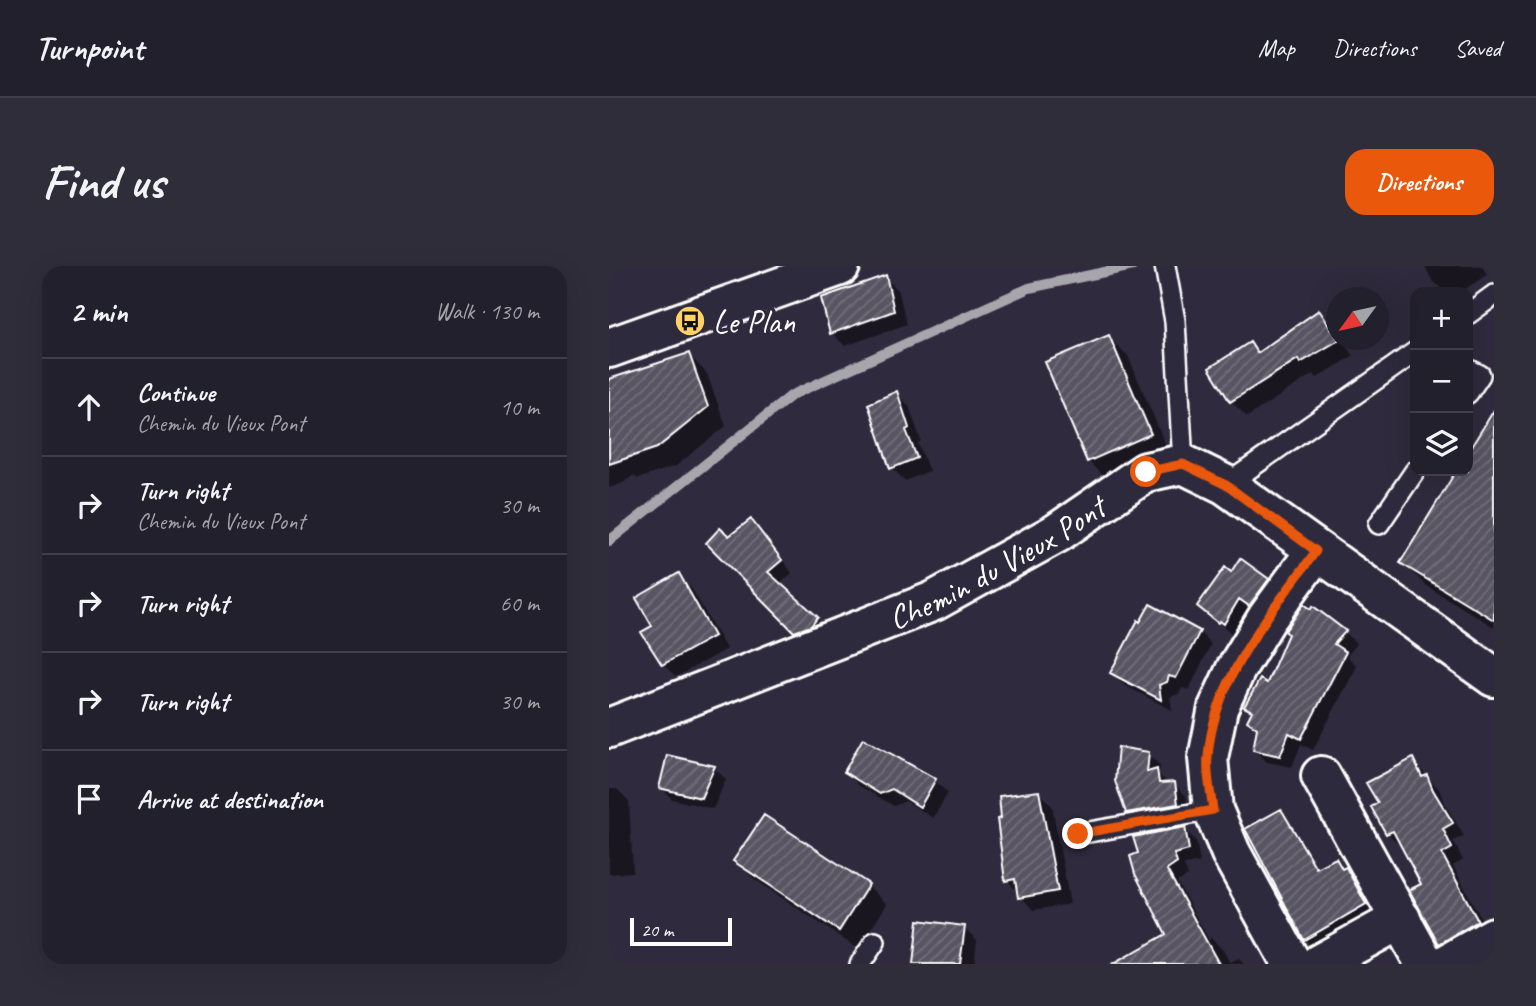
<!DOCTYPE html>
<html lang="en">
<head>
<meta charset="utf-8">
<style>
	:root { --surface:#23202e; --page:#2f2d3a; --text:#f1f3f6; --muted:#a3a3aa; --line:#403e4a; --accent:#ea580c }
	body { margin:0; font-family:Caveat,sans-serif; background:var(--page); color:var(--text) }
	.controls { position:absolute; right:21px; top:21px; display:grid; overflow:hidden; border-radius:14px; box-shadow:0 7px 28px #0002 }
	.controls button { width:63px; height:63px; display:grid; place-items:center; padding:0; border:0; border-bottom:2px solid var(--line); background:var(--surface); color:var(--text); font:35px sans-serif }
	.compass { position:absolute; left:717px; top:21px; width:63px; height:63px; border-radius:50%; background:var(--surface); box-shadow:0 7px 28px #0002; rotate:237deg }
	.scale { position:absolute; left:21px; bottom:18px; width:102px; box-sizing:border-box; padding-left:7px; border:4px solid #fff; border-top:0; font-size:19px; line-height:24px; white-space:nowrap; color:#fff; -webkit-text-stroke:5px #2f2a3d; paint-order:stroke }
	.stop { position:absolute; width:21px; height:21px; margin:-16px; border:5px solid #ea580c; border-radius:50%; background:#fff }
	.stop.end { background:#ea580c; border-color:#fff; box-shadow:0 2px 7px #0008 }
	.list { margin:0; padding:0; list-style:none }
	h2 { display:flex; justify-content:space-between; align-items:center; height:91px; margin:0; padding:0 28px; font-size:30px }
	h2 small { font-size:23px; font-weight:400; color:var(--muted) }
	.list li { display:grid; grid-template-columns:46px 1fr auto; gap:21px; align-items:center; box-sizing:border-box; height:98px; padding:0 28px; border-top:2px solid var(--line) }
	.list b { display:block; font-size:26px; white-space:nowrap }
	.list p { margin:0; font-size:23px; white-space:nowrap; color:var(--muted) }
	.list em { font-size:23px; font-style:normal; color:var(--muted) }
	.icon { flex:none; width:38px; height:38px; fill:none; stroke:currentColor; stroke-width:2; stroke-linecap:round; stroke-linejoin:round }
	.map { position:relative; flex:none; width:885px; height:698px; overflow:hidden; border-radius:21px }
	header { display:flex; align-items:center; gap:42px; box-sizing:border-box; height:98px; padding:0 35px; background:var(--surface); border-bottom:2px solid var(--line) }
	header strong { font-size:33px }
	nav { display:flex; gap:38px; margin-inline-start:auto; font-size:24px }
	.intro { display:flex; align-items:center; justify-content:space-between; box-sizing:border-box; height:168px; padding:0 42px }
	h1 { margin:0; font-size:49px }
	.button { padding:18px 32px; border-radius:21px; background:var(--accent); color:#fff; font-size:24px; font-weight:700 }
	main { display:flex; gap:42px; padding:0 42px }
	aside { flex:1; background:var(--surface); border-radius:21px; box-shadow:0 7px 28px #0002 }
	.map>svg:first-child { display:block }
	.shadow { fill:#0007 }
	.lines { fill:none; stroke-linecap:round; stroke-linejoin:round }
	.stream { stroke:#a7a6ad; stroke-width:10 }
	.building { fill:url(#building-hatch); stroke:#fff; stroke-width:2 }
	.service-casing { stroke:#fff; stroke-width:24 }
	.minor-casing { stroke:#fff; stroke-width:44 }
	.primary-casing { stroke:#fff; stroke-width:44 }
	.service { stroke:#2f2a3d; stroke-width:19 }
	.minor { stroke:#2f2a3d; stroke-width:38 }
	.primary { stroke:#2f2a3d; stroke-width:38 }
	.route { stroke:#ea580c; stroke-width:9 }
	.labels { text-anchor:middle; stroke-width:7; stroke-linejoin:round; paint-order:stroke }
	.poi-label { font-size:33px; fill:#fff; stroke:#2f2a3d; text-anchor:start }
	.street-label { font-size:33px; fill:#fff; stroke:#2f2a3d }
</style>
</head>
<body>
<header>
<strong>Turnpoint</strong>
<nav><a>Map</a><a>Directions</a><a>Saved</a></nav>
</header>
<div class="intro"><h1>Find us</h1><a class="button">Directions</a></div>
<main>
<aside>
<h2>2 min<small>Walk · 130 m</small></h2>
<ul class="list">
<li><svg class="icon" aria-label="ahead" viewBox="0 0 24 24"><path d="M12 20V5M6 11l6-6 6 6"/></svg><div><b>Continue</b><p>Chemin du Vieux Pont</p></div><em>10 m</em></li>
<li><svg class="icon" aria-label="right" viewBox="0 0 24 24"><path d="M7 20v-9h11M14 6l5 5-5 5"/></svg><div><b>Turn right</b><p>Chemin du Vieux Pont</p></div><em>30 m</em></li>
<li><svg class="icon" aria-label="right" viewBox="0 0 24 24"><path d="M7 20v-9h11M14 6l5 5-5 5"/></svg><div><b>Turn right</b></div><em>60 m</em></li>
<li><svg class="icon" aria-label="right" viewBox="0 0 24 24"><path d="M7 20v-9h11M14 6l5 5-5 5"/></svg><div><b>Turn right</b></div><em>30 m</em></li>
<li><svg class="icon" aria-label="arrive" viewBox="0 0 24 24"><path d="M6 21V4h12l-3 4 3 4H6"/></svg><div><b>Arrive at destination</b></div></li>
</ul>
</aside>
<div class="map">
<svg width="885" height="698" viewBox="0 0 885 698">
	<defs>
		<pattern id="building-hatch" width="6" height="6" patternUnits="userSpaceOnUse" patternTransform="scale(1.75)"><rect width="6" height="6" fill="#595564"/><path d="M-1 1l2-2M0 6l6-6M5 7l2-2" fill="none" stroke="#726e7b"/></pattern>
	</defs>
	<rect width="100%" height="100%" fill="#2f2a3d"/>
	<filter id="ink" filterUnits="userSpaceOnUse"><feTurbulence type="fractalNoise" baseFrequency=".0143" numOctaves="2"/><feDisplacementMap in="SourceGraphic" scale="14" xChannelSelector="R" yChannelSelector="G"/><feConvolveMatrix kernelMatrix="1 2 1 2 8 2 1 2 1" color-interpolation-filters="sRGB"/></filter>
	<g filter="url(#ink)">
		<path class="shadow" d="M 816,0 L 873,0 L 878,9 L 851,26 L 836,26 L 823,14 Z
			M 276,11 L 289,24 L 298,58 L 236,80 L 223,67 Z
			M 709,47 L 725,62 L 727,74 L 733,74 L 744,90 L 708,112 L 704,108 L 638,151 L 622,135 L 640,78 L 649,87 Z
			M 500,71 L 519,90 L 560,187 L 498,214 L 479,195 Z
			M 80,89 L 98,108 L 117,160 L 67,200 L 28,213 L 25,209 L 14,217 L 0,222 L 0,115 Z
			M 287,127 L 300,140 L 312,175 L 309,177 L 320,205 L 296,215 L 283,202 Z
			M 885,147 L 885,361 L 816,319 L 793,296 L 849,205 L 859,205 L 859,190 Z
			M 142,256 L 154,267 L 183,307 L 170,318 L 220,364 L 199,377 L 99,277 L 120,273 Z
			M 69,310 L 83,323 L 117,383 L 67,411 L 54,398 L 45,361 Z
			M 658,314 L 670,326 L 627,368 L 624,365 L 622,367 L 590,340 Z
			M 590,366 L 602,378 L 580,424 L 573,422 L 570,428 L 561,431 L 563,444 L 515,419 L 503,406 Z
			M 736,366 L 748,378 L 738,390 L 748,400 L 704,484 L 692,478 L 683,501 L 658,496 L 646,484 L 649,464 L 640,455 L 644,447 L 638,441 L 659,419 Z
			M 255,474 L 326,515 L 339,527 L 324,552 L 297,535 L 285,540 L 249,519 L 237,506 Z
			M 539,488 L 551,500 L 550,509 L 559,517 L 565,518 L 577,530 L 580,549 L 531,558 L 519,546 Z
			M 803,494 L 830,523 L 836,538 L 855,570 L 844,575 L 854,594 L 844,600 L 880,667 L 843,689 L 831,676 L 814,618 L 793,578 L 791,579 L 778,567 L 772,538 Z
			M 105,502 L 117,513 L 104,543 L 63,533 L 51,521 Z
			M 0,523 L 8,523 L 20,535 L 24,606 L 0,608 Z
			M 430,527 L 443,540 L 461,638 L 424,644 L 398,614 Z
			M 672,545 L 678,551 L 708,603 L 726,594 L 735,604 L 737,603 L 743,610 L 762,645 L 703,680 L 696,673 L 638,564 Z
			M 155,551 L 259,620 L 278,638 L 249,683 L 145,613 L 126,595 Z
			M 575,563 L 587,575 L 591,596 L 575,599 L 579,610 L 568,616 L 600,674 L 602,672 L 614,684 L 621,697 L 630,693 L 635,698 L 544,698 L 536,683 L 560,669 L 528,607 Z
			M 311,656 L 355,662 L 368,674 L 365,698 L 306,698 Z"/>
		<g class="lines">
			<path class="stream" d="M 0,275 L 183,129 L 420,22 L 524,0"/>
		</g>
		<path class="building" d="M 277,9 L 285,45 L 221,68 L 212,32 Z
			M 710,44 L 730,74 L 691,97 L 689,93 L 621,136 L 600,102 L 641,76 L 648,87 Z
			M 500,69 L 542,168 L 478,196 L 436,96 Z
			M 80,87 L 99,141 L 48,182 L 0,198 L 0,113 Z
			M 288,125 L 300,162 L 297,164 L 308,192 L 281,203 L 259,138 Z
			M 885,144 L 885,354 L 791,297 L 847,205 L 859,205 L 859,186 Z
			M 142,253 L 173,294 L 159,306 L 209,351 L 202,360 L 185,366 L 97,277 L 111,262 L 120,270 Z
			M 631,292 L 660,313 L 640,340 L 630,333 L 615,358 L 611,355 L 609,357 L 588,340 L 616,301 L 622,306 Z
			M 70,307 L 105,370 L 53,399 L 32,366 L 43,360 L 27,332 Z
			M 541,338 L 591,365 L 567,412 L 560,410 L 558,416 L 550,419 L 552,434 L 501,407 L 529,354 L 531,356 Z
			M 695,338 L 702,343 L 704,340 L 737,365 L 725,378 L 737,386 L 692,473 L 680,467 L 671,490 L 644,484 L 648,462 L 638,455 L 643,445 L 635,441 L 651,413 L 658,417 L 679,368 L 676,365 Z
			M 254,472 L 327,513 L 311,541 L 283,523 L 271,528 L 235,506 Z
			M 509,481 L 540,486 L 538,506 L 548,503 L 550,517 L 566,516 L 569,538 L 517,547 L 506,515 Z
			M 58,489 L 106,500 L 92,532 L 50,522 Z
			M 804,492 L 813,511 L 818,509 L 824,524 L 844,557 L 834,563 L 843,582 L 833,588 L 869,655 L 830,678 L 800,624 L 812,618 L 784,565 L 777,568 L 762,541 L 769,537 L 757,517 Z
			M 430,525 L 449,625 L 409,632 L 406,613 L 396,615 L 388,553 L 392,552 L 390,530 Z
			M 672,543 L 707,602 L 727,592 L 733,603 L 737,601 L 757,638 L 695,674 L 636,563 Z
			M 155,549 L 260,618 L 230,665 L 124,595 Z
			M 576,561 L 580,584 L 565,588 L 568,597 L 558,604 L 610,698 L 504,698 L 557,668 L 526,608 L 521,590 L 529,587 L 524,571 Z
			M 309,654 L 356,660 L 351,698 L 304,698 Z"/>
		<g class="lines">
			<g class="service-casing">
				<path id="service" d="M 556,0 L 566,55 L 574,198
					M 859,48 L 885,29
					M 859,103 L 871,109 L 859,127
					M 617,219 L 806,86
					M 770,258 L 806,205
					M 469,568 L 604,544
					M 251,698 L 266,676"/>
			</g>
			<g class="minor-casing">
				<g id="minor">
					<path id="s1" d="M 0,462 L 325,335 L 448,267 L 537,206 L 574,198 L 617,219 L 885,411"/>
					<path d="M 712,510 L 816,698"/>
					<path d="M 683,698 L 622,587 L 604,544 L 599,492 L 609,442 L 627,403 L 658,352 L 707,285"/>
					<path d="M 710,698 L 792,653"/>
					<path d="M 838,698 L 885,671"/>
				</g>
			</g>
			<g class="primary-casing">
				<path id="primary" d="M 0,82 L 231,0"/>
			</g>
			<use href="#service" class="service"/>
			<use href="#minor" class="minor"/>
			<use href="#primary" class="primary"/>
		</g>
	</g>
	<g class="lines" filter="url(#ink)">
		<path class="route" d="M 469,568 L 604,544 C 602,527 597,508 599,491 C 604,413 663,346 707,285 L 617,219 L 574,198 L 537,206"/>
	</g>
	<defs>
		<g id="bus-disc" transform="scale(1.575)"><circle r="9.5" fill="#ffd166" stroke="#2f2a3d"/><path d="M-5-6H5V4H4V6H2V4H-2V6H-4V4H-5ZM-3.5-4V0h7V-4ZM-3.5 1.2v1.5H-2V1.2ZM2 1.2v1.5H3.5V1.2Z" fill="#111"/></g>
	</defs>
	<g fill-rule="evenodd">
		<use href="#bus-disc" x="81" y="55"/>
	</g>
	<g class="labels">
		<g class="poi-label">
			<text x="104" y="67">Le Plan</text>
		</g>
		<g class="street-label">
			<text dy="12" stroke="none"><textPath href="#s1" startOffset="422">Chemin du Vieux Pont</textPath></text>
		</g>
	</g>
</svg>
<div class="controls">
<button>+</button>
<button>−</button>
<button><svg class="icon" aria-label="layers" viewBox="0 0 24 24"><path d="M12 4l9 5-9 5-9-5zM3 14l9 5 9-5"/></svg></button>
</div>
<svg class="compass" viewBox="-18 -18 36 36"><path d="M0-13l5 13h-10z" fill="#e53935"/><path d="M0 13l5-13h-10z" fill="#a3a3aa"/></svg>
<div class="scale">20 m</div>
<div class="stop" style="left:537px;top:206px"></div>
<div class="stop end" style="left:469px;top:568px"></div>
</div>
</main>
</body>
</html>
